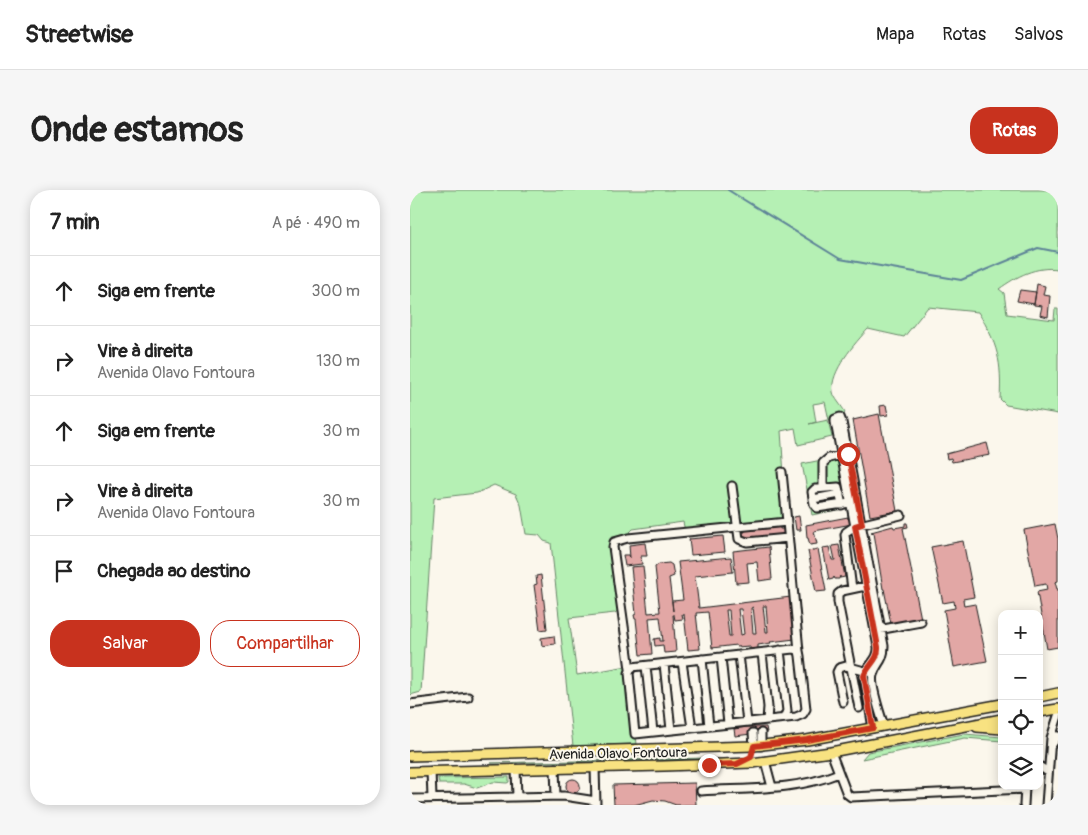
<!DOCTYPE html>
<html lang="pt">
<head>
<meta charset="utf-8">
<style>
	:root { --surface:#fff; --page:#f6f6f6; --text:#222; --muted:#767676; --line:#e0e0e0; --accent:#c8321e }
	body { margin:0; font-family:Pangolin,sans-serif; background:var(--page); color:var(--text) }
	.controls { position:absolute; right:15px; bottom:15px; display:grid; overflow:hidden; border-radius:10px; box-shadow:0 2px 12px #0003 }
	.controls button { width:45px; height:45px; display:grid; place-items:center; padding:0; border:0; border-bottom:1px solid var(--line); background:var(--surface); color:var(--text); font:25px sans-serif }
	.stop { position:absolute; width:15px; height:15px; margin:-11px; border:4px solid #c8321e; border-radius:50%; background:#fff }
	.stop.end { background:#c8321e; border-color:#fff; box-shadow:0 1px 5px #0008 }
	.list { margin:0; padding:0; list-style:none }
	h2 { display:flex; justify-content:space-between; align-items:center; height:65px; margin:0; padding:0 20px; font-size:21px }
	h2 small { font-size:16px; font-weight:400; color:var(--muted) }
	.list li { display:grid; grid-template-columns:32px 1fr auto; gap:15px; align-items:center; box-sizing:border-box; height:70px; padding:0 20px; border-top:1px solid var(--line) }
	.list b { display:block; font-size:19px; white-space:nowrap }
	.list p { margin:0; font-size:16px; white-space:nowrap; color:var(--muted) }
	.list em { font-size:16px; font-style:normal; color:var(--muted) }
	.actions { display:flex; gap:10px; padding:15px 20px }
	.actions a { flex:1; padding:11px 0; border:1px solid var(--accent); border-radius:20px; text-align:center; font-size:18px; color:var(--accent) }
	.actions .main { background:var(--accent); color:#fff }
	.icon { flex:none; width:28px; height:28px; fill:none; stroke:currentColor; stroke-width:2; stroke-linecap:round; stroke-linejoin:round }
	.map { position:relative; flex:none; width:648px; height:615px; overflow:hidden; border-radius:20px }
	header { display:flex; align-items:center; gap:30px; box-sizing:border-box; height:70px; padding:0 25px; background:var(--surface); border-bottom:1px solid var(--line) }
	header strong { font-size:24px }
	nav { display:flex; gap:28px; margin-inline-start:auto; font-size:18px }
	.intro { display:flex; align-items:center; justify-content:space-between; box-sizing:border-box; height:120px; padding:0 30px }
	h1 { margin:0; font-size:35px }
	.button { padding:12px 22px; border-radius:20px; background:var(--accent); color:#fff; font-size:18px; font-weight:700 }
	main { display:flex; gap:30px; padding:0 30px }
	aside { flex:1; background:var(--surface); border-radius:20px; box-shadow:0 2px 12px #0003 }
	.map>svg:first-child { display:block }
	.green { fill:#b5f0b4; stroke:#688668 }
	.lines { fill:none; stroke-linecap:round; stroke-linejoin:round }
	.stream { stroke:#5d8397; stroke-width:2 }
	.building { fill:#e2a7a5; stroke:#1c1c1c; fill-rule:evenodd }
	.minor-casing { stroke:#1c1c1c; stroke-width:11 }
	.major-casing { stroke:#1c1c1c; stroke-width:12 }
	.minor { stroke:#fbf7ec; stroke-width:7 }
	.major { stroke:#f8e281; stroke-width:9 }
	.route { stroke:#c8321e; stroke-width:6 }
	.labels { text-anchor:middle; stroke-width:4; stroke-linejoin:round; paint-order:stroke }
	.street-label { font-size:14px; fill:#1c1c1c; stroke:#fbf7ec }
</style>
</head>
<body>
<header>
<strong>Streetwise</strong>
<nav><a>Mapa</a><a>Rotas</a><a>Salvos</a></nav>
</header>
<div class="intro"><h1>Onde estamos</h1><a class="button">Rotas</a></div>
<main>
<aside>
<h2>7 min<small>A pé · 490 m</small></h2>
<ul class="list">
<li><svg class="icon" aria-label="ahead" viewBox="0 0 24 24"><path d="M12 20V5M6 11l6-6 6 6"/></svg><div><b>Siga em frente</b></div><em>300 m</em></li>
<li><svg class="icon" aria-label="right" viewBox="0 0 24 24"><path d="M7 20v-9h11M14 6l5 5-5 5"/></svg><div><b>Vire à direita</b><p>Avenida Olavo Fontoura</p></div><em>130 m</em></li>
<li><svg class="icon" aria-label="ahead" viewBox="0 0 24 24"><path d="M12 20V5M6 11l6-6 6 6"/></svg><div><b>Siga em frente</b></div><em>30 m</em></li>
<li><svg class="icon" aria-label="right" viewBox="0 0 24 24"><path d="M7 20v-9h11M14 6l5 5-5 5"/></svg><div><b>Vire à direita</b><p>Avenida Olavo Fontoura</p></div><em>30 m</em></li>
<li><svg class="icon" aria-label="arrive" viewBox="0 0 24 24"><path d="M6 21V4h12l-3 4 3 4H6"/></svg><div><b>Chegada ao destino</b></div></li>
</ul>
<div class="actions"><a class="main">Salvar</a><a>Compartilhar</a></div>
</aside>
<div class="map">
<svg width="648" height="615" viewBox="0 0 648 615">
	<rect width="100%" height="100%" fill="#fbf7ec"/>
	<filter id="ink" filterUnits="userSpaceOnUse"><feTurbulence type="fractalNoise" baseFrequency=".02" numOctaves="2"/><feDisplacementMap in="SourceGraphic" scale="10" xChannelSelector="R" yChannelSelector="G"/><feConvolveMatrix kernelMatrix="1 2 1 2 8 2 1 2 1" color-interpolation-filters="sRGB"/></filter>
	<g filter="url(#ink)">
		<path class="green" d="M 0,0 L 648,0 L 648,79 C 626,76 607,86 589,99 L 594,103 L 597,124 L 644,130 L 645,119 L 648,119 L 648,224 L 596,215 L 590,209 C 592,172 588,154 568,122 L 518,117 L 494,147 L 458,139 C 446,152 419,182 423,202 C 424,208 432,216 435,222 L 433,226 L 419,230 L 415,212 L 403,214 L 406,232 L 399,234 L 418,230 L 422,247 L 388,255 L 385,238 L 371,241 L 377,329 L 275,341 L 273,332 L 223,339 L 207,355 L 203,366 L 202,376 L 209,420 L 205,423 L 159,428 L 167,485 L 217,476 L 227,554 L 163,556 L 141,353 L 134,351 L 129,345 L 116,344 L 111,315 L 106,304 L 84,295 L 67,303 L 24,308 L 11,502 L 0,505 Z
			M 431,266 L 436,318 L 402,325 L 392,274 Z
			M 554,544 L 592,547 L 592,551 L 555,548 L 452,569 L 458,562 Z
			M 297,568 L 298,569 L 81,573 Z
			M 99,587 L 99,592 L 97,593 L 83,592 L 67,598 L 54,594 L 29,594 L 28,588 Z"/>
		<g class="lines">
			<path class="stream" d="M 318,0 L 430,69 L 551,90 L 628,58 L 648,62"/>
		</g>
		<path class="building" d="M 627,94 L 635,96 L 633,105 L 640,106 L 638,127 L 630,125 L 632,116 L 624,115 Z
			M 610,100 L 626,102 L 624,114 L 607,111 Z
			M 476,215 L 478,225 L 471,226 L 470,216 Z
			M 469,224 L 487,321 L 460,326 L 443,230 Z
			M 577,253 L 580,265 L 542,272 L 541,268 L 537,269 L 536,264 Z
			M 389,326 L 391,340 L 386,340 L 384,327 Z
			M 438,327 L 438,329 L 441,328 L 442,334 L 404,341 L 407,354 L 400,355 L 398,348 L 397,348 L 396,335 Z
			M 495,333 L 497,333 L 498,337 L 493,338 L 511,429 L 513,430 L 481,434 L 474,399 L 473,399 L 464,343 L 461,342 L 483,336 L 484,338 L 495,336 Z
			M 645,334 L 648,349 L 648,391 L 645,392 L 647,399 L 648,399 L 648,457 L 637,459 L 627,402 L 637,400 L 636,394 L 625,396 L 614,340 Z
			M 370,335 L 370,339 L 376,339 L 376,345 L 332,349 L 332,342 L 335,342 L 334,339 Z
			M 313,346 L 315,362 L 281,365 L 279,349 Z
			M 553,351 L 564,407 L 553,409 L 554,416 L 565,414 L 577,471 L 544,477 L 534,420 L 545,418 L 544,411 L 533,413 L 521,357 Z
			M 235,353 L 237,366 L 231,366 L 232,374 L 215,376 L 213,365 L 219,365 L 220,368 L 219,355 Z
			M 429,355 L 435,387 L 430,388 L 430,386 L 429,389 L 425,389 L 424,387 L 423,389 L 419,390 L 413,358 L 419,357 L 422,370 L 425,370 L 422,356 Z
			M 359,357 L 362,389 L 349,391 L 347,372 L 337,373 L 339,392 L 326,393 L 323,361 Z
			M 408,359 L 416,401 L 406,402 L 398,361 Z
			M 321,367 L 323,382 L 285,386 L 289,418 L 381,407 L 385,449 L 360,452 L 361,453 L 348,455 L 348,459 L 340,460 L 340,456 L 327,457 L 326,455 L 302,458 L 298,422 L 286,423 L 290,459 L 278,460 L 274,424 L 272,424 L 273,429 L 265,430 L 264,425 L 263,425 L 266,462 L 254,463 L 253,455 L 245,456 L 244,449 L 250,448 L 250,451 L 253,451 L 250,427 L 239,428 L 242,464 L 230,465 L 226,429 L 225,429 L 224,425 L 226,424 L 221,377 L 233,376 L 238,423 L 250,422 L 245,377 L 249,374 L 259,373 L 262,375 L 264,386 L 259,388 L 263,421 L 262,411 L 273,410 L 268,372 ZM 353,416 L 356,416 L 358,442 L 356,442 ZM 343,417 L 346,443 L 343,443 L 341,418 ZM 328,419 L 331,419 L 334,444 L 331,445 ZM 316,420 L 319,420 L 321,446 L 319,446 Z
			M 131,385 L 137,439 L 130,440 L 124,395 L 127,394 L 126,386 Z
			M 144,446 L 145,454 L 132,456 L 131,448 Z
			M 337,537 L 356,537 L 357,542 L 325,546 L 324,539 Z
			M156 596a7 7 0 1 1 14 0a7 7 0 1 1-14 0Z
			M 285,593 L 286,615 L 266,615 L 255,611 L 243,610 L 224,615 L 204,615 L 203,595 Z"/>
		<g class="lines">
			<g class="minor-casing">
				<path id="minor" d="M 372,282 L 377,332
					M 322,296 L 329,349 L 337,352 L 378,348
					M 413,298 L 413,273 L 419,268 L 436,264
					M 403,309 L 430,304
					M 432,315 L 428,297 L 405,299 L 402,302 L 404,314 L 407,318 L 440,313
					M 442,399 L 435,345 L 436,342 L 445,336 L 491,325
					M 468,440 L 511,432
					M 383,459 L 389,461 L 390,466 L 396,519 L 393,524 L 386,527 L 225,544 L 219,483 L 222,477 Z
					M 370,460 L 377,521 L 374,528
					M 352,463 L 358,517 L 357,530
					M 329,465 L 337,532
					M 311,467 L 318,534
					M 292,469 L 299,536
					M 272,472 L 282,538
					M 254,474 L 261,540
					M 236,476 L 243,542
					M 220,479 L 203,357 L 204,352 L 218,348 L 377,332 L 389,461
					M 433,512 L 427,482 L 429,478 L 436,476 L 458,482
					M 0,514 L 58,507
					M 449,518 L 428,412 L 428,404 L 432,401 L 460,395
					M 463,538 L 454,486 C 458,474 469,470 468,457 L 425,232 L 425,229 L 430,227 L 432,232 L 474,456 C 474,472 466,473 463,485 C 460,495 471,526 474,536
					M 343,543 L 344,556
					M 351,543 L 351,556
					M 641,556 L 648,546
					M 421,562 L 437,604 L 441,607 L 615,599
					M 355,571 L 362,597
					M 629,576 L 638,582
					M 185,577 L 186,615
					M 145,578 L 146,606
					M 106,579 L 107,607
					M 21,581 L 22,608
					M 291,601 C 337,598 386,601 429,583
					M 0,609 L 154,606 L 186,611
					M 614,615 L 615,597
					M 636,615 L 641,548 L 648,526"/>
			</g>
			<g class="major-casing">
				<path id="major" d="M 629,507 L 648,503
					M 629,522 L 648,519
					M 567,537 L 592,539
					M 0,566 L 344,556 L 397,550 L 592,514
					M 0,582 L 254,576 L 342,573 L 421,562 L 592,529"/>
			</g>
			<use href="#minor" class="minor"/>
			<use href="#major" class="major"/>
		</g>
	</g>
	<g class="lines" filter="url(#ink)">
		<path class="route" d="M 299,575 L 327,574 L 341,567 L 344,556 L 397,550 L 463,538 L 454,486 C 458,475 469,470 468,457 L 445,336 L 452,334 L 438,264"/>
	</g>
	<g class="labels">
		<g class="street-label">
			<text transform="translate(208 563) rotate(-1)" y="5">Avenida Olavo Fontoura</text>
		</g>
	</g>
</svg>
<div class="controls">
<button>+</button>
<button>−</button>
<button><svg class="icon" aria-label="locate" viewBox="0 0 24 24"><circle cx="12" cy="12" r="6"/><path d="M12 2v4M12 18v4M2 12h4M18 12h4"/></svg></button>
<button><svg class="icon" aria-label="layers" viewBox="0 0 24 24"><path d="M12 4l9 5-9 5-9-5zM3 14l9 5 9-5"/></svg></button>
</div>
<div class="stop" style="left:438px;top:264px"></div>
<div class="stop end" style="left:299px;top:575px"></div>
</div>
</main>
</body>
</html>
